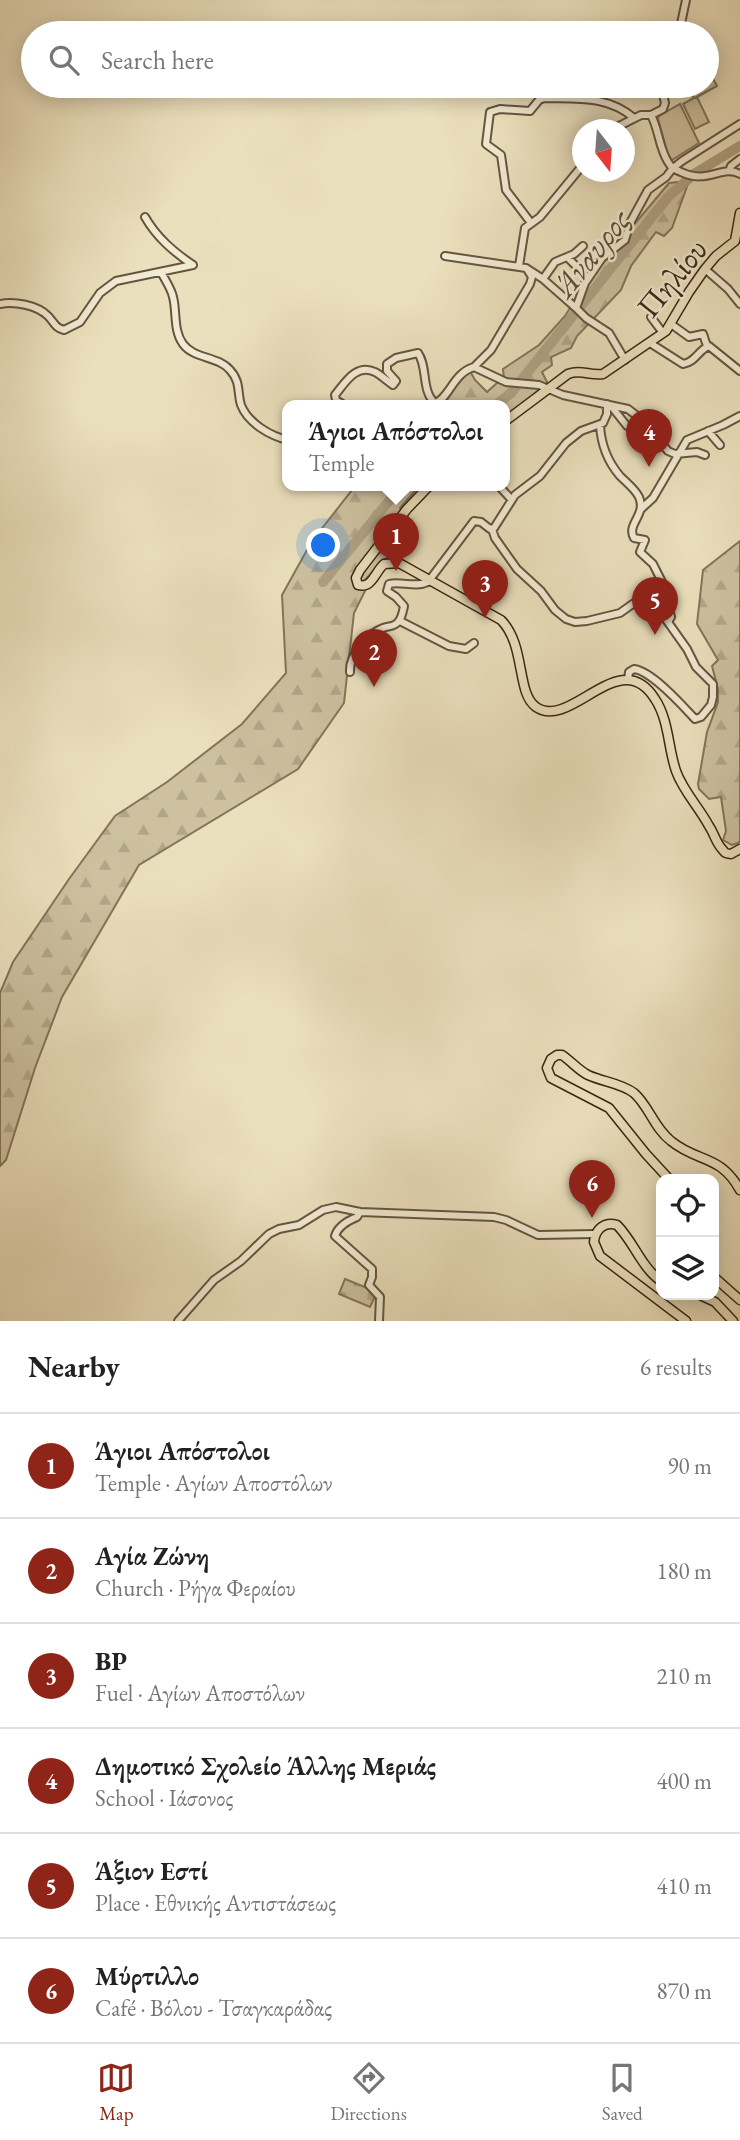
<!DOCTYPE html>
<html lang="en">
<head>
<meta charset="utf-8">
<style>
	:root { --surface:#fff; --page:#f6f6f6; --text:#222; --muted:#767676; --line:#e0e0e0; --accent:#8f2418 }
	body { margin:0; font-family:"EB Garamond",serif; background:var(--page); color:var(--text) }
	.controls { position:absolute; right:21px; bottom:21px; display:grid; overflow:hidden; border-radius:14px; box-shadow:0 4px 18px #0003 }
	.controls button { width:63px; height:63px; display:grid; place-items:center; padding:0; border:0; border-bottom:2px solid var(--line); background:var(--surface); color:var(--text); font:35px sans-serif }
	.compass { position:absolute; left:572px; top:119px; width:63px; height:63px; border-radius:50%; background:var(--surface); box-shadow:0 4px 18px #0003; rotate:163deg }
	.you { position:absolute; left:324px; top:546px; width:24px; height:24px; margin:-18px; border:5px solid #fff; border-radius:50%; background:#1a73e8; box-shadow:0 0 0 10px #1a73e833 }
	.badge { display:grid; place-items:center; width:46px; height:46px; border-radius:50%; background:var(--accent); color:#fff; font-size:23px; font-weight:700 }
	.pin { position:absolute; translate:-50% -58px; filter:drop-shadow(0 2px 4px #0008) }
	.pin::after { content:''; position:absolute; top:37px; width:24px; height:21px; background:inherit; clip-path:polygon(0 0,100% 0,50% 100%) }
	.popup { position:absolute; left:282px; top:400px; width:228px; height:91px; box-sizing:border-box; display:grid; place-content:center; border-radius:14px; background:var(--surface); filter:drop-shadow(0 2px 5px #0005); font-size:23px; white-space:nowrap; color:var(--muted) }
	.popup b { font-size:26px; color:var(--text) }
	.popup::after { content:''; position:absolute; left:50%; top:100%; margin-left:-14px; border:14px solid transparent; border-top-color:var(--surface) }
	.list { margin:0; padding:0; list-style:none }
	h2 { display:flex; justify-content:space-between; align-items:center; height:91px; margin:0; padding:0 28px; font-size:30px }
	h2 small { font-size:23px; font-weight:400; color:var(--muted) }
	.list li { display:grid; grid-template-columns:46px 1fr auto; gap:21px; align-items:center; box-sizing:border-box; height:105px; padding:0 28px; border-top:2px solid var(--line) }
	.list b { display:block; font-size:26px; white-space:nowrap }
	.list p { margin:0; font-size:23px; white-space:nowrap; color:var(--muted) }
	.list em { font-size:23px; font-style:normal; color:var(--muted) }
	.icon { flex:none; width:38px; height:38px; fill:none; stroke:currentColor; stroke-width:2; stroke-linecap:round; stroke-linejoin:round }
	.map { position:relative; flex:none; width:740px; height:1321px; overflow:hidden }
	.search { position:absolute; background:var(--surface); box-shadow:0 4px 18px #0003; left:21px; right:21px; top:21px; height:77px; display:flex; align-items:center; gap:18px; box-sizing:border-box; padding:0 24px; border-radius:38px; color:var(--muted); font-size:26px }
	.sheet { height:721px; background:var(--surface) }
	nav { display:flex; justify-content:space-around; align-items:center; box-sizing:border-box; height:98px; border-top:2px solid var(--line); background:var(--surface); font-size:19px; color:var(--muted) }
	nav a { display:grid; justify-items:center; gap:4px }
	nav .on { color:var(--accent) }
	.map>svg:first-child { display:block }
	.forest { fill:url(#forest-firs); stroke:#84745a; stroke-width:2 }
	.cemetery { fill:url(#cemetery-stones); stroke:#84745a; stroke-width:2 }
	.green { fill:#cdc1a0; stroke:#84745a; stroke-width:2 }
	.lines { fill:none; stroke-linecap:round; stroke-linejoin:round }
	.river { stroke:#afa183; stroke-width:10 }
	.minor-casing { stroke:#66553e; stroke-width:10 }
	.major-casing { stroke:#3a2713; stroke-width:11 }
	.minor { stroke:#f2ebd4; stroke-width:6 }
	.major { stroke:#ebe0bd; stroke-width:8 }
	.labels { text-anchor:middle; stroke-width:5; stroke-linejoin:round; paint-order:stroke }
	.street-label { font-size:32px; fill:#3a2713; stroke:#f2ebd4 }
	.water-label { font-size:33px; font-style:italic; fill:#5d4c35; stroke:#f2ebd4 }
</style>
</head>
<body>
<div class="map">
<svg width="740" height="1321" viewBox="0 0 740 1321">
	<defs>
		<pattern id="forest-firs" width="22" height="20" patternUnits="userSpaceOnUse" patternTransform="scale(1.75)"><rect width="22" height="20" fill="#cdc1a0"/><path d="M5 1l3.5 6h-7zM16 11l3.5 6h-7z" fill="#b1a689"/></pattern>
		<pattern id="cemetery-stones" width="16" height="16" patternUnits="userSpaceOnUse" patternTransform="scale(1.75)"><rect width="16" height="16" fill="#cdc1a0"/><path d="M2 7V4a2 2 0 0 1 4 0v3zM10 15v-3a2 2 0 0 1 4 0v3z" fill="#b1a689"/></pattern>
	</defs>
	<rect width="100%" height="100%" fill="#ebe0bd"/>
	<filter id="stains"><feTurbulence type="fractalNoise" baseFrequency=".00286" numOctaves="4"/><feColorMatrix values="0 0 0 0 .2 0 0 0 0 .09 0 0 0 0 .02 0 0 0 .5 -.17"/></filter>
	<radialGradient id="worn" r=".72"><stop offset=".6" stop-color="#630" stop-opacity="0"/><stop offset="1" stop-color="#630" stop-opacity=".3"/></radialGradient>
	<path class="forest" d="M 689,181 L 672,228 L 664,236 L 656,232 L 631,266 L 621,290 L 577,336 L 571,348 L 551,357 L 552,365 L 542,372 L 547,382 L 546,384 L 519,407 L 505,417 L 504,405 L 450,405 L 446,397 L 459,380 L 470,371 L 475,380 L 487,392 L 497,383 L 502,383 L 504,379 L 503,369 L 539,345 L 565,316 L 586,282 L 669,183 Z
		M 356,485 L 423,485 L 414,492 L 400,508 L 407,514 L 411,528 L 396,547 L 392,556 L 384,559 L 365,580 L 367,587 L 354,613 L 344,703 L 298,769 L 139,865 L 62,997 L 35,1068 L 6,1160 L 0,1166 L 0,993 L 13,962 L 69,879 L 115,816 L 167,782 L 242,724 L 286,673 L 282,595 L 312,541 Z
		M 740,541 L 740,841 L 738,843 L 732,845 L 723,840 L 726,831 L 721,797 L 709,799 L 699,789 L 698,784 L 707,732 L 718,702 L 718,689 L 712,666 L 718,660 L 697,624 L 703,570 Z"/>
	<path class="cemetery" d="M 345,1279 L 377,1292 L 370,1307 L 339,1294 Z"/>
	<path class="green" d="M 710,73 L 717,86 L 695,98 L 697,97 L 709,122 L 695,129 L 683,104 L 694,98 L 688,86 L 707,86 L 707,75 Z
		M 680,104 L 699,143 L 672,160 L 669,159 L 658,119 L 659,116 Z"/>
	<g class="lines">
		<path class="river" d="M 496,405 L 511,393 L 668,197 L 694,174 L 740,146
			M 323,582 L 402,485"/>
		<g class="minor-casing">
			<path id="minor" d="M 679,33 L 686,0
				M 651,115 C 659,130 659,148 668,162 C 671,168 676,170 681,172 C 708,185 722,164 740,174
				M 611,130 L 641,115 L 651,115 L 663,109 L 665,103 L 661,86
				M 729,171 L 731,166 L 740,159
				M 145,217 C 157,238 174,252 193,265
				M 531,223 L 506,190 L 501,155 L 486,144 L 490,112 L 500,109 L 530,111 L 539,100 L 544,98 C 576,99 607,95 634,118
				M 445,256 L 526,268 L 543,279 L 576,308
				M 567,257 L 588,278
				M 519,266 L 525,228 L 540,217 L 582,166
				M 705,269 L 728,289 L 740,304
				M 161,272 C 165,280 171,288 173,297 C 177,312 173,330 183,344 C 194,359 218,356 230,370 C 241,382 237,392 241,405 C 248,423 270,436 288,440
				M 543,279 L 555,262 L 574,254 L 583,246
				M 0,304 C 14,301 37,305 48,316 C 54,322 55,328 64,330 L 80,322 L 100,293 L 116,281 L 193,265
				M 651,317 L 663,333
				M 671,324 L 689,337 L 703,334 L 707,346
				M 650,343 L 683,364 C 696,362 698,350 709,346 L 740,371
				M 625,360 L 609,333 L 586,318 L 576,308 L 585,283 L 602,258 L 625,240 L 630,223 L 648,190 L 666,177 L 673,168 L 682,161 L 740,124
				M 474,367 L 491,350 L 530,284 L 532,277 L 527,269
				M 344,405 L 336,400 L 335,395 C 345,383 356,363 375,372 C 381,375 387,381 393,385 L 396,381 L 387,371 L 387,364 L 396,358 L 418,353 C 428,367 421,391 435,403 C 449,399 453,373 474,367 L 506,382 L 539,385 L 563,395 L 628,409 L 641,419 L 668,451 L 675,454 L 697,452 L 705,455
				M 611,406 L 627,426
				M 600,425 C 601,444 608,462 620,476 C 627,483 635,489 639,497 C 647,515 626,524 634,538 L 645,540 L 640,552 L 653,564 L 662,582 L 671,617 L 668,622
				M 708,431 L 720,445
				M 653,433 L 665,423
				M 498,485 L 511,499
				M 641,509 L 653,498 L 687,440 L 723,425 L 740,416
				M 492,529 L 495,538 L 517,569 L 541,591 L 555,610 L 566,619 L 575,622 L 587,621 L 620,613 L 641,598 L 651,603 L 665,618 L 687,649 L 696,667 L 713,684 L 713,697 L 711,705 L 701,717 L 695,719 C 683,706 652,671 634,669 L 629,672 L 628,679
				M 400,621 L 449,646 L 466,649 L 474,643
				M 350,672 C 349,655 367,634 383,628 C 388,626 394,627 398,622 C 402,618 403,611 404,606 L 396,597 L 387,591 L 389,584 C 402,581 415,588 428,582 L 474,521 L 481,522 L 490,529 L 494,528 L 515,495 L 540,476 L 566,443 L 581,431 L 603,423 L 607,414 L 607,404
				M 360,1212 L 357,1217 C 347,1221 338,1226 335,1236 L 372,1269 L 372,1277 L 369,1285 L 380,1297 L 379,1321
				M 178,1321 L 214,1280 L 241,1261 L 269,1234 L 279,1229 L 299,1225 L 323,1210 L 336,1207 L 360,1212 L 494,1217 L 506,1220 L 538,1235 L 595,1234"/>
		</g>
		<g class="major-casing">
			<path id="major" d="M 504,422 L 568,374 C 581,369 590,376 603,374 L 666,331 L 689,292 L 705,269 L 716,256 L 735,241 L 740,213
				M 430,485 L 407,509 L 360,570 L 356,578 L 358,585 C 372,589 375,572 384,564 L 399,563 L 501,620 C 526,645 516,693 536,707 C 571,731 620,643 655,699 C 669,720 668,748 676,771 C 683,791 699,807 709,826 C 714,833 716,843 722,849 C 726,854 725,853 731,854 L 740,849
				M 669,1179 L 646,1154 L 609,1108 L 551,1078 L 547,1068 L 551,1059 L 557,1055 L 562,1055 C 571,1061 578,1070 588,1075 C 603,1082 621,1083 634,1093 C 649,1106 654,1128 671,1141 C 698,1163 720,1154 740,1190
				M 714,1277 L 740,1300
				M 661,1281 C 641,1267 634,1242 617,1225 C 605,1221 595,1229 594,1242 L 600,1256 L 686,1321
				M 700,1295 L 715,1302 L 733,1321"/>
		</g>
		<use href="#minor" class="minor"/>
		<use href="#major" class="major"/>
	</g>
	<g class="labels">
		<g class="street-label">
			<text transform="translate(672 278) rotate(-51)" y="11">Πηλίου</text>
		</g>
		<g class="water-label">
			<text transform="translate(591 252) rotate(-51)" y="12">Άναυρος</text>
		</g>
	</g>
	<rect width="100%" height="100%" filter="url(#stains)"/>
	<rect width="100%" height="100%" fill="url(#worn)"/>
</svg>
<div class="controls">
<button><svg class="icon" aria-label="locate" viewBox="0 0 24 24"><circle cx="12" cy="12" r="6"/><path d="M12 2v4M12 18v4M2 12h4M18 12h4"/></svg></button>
<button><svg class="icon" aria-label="layers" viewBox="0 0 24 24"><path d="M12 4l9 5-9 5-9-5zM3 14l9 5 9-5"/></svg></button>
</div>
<svg class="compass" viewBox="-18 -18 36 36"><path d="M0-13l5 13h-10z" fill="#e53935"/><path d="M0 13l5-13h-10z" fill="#767676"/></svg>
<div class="you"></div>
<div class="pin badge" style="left:396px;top:571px">1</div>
<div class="popup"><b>Άγιοι Απόστολοι</b>Temple</div>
<div class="pin badge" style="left:374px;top:687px">2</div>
<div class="pin badge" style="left:485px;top:618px">3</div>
<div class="pin badge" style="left:649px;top:467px">4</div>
<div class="pin badge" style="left:655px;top:635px">5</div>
<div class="pin badge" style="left:592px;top:1218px">6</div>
<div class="search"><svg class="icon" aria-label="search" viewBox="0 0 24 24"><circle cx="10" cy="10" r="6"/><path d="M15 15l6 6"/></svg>Search here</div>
</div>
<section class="sheet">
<h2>Nearby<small>6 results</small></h2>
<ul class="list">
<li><span class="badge">1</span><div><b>Άγιοι Απόστολοι</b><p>Temple · Αγίων Αποστόλων</p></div><em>90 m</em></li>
<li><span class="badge">2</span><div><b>Αγία Ζώνη</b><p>Church · Ρήγα Φεραίου</p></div><em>180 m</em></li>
<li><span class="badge">3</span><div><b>BP</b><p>Fuel · Αγίων Αποστόλων</p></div><em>210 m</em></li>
<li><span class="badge">4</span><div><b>Δημοτικό Σχολείο Άλλης Μεριάς</b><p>School · Ιάσονος</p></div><em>400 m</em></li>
<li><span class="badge">5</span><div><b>Άξιον Εστί</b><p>Place · Εθνικής Αντιστάσεως</p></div><em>410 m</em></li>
<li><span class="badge">6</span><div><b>Μύρτιλλο</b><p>Café · Βόλου - Τσαγκαράδας</p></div><em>870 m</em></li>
</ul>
</section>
<nav>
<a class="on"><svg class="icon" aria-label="map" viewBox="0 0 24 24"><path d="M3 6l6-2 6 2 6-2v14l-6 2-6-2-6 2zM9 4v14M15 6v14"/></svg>Map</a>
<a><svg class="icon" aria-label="directions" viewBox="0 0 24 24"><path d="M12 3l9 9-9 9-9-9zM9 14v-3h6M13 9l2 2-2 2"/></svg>Directions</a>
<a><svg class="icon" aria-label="saved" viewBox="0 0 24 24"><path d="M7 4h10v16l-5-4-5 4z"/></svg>Saved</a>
</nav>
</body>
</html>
